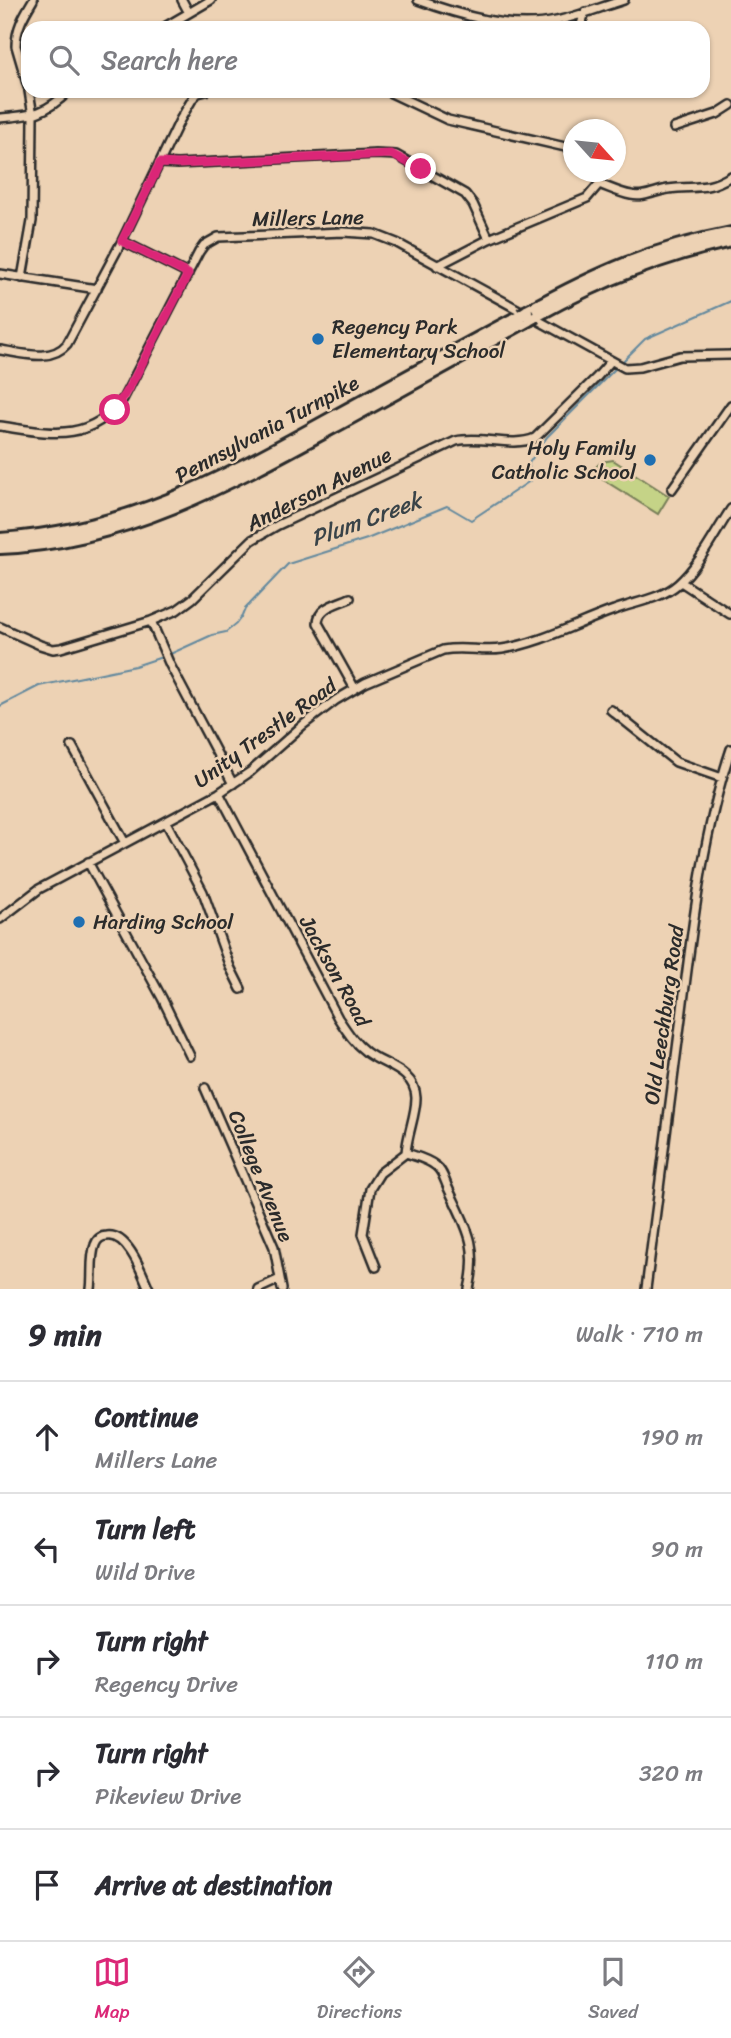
<!DOCTYPE html>
<html lang="en">
<head>
<meta charset="utf-8">
<style>
	:root { --surface:#fff; --page:#f2f2f3; --text:#2b2b33; --muted:#7c7c81; --line:#e1e1e2; --accent:#db2777 }
	body { margin:0; font-family:Sriracha,sans-serif; background:var(--page); color:var(--text) }
	.compass { position:absolute; left:563px; top:119px; width:63px; height:63px; border-radius:50%; background:var(--surface); box-shadow:0 2px 5px #0004; rotate:117deg }
	.stop { position:absolute; width:21px; height:21px; margin:-16px; border:5px solid #db2777; border-radius:50%; background:#fff }
	.stop.end { background:#db2777; border-color:#fff; box-shadow:0 2px 7px #0008 }
	.list { margin:0; padding:0; list-style:none }
	h2 { display:flex; justify-content:space-between; align-items:center; height:91px; margin:0; padding:0 28px; font-size:30px }
	h2 small { font-size:23px; font-weight:400; color:var(--muted) }
	.list li { display:grid; grid-template-columns:46px 1fr auto; gap:21px; align-items:center; box-sizing:border-box; height:112px; padding:0 28px; border-top:2px solid var(--line) }
	.list b { display:block; font-size:26px; white-space:nowrap }
	.list p { margin:0; font-size:23px; white-space:nowrap; color:var(--muted) }
	.list em { font-size:23px; font-style:normal; color:var(--muted) }
	.icon { flex:none; width:38px; height:38px; fill:none; stroke:currentColor; stroke-width:2; stroke-linecap:round; stroke-linejoin:round }
	.map { position:relative; flex:none; width:731px; height:1289px; overflow:hidden }
	.search { position:absolute; background:var(--surface); box-shadow:0 2px 5px #0004; left:21px; right:21px; top:21px; height:77px; display:flex; align-items:center; gap:18px; box-sizing:border-box; padding:0 24px; border-radius:21px; color:var(--muted); font-size:26px }
	.sheet { height:651px; background:var(--surface) }
	nav { display:flex; justify-content:space-around; align-items:center; box-sizing:border-box; height:98px; border-top:2px solid var(--line); background:var(--surface); font-size:19px; color:var(--muted) }
	nav a { display:grid; justify-items:center; gap:4px }
	nav .on { color:var(--accent) }
	.map>svg:first-child { display:block }
	.green { fill:#c5d387; stroke:#787f59; stroke-width:2 }
	.lines { fill:none; stroke-linecap:round; stroke-linejoin:round }
	.stream { stroke:#63899e; stroke-width:2 }
	.minor-casing { stroke:#2b2b2b; stroke-width:12 }
	.highway-casing { stroke:#2b2b2b; stroke-width:16 }
	.minor { stroke:#edd2b4; stroke-width:7 }
	.highway { stroke:#edd2b4; stroke-width:10 }
	.highway-bridge-casing { stroke:#2b2b2b; stroke-width:16; stroke-linecap:butt }
	.highway-bridge { stroke:#edd2b4; stroke-width:10 }
	.route { stroke:#db2777; stroke-width:9 }
	.poi-dot { fill:#1f6fb2; stroke:#edd2b4; stroke-width:2.5 }
	.labels { text-anchor:middle; stroke-width:5; stroke-linejoin:round; paint-order:stroke }
	.street-label { font-size:21px; fill:#2b2b2b; stroke:#edd2b4 }
	.poi-label { font-size:21px; fill:#2b2b2b; stroke:#edd2b4; text-anchor:start }
	.water-label { font-size:23px; font-style:italic; fill:#394348; stroke:#edd2b4 }
</style>
</head>
<body>
<div class="map">
<svg width="731" height="1289" viewBox="0 0 731 1289">
	<rect width="100%" height="100%" fill="#edd2b4"/>
	<filter id="ink" filterUnits="userSpaceOnUse"><feTurbulence type="fractalNoise" baseFrequency=".0143" numOctaves="2"/><feDisplacementMap in="SourceGraphic" scale="14" xChannelSelector="R" yChannelSelector="G"/><feConvolveMatrix kernelMatrix="1 2 1 2 8 2 1 2 1" color-interpolation-filters="sRGB"/></filter>
	<g filter="url(#ink)">
		<path class="green" d="M 613,460 L 669,496 L 658,514 L 591,472 L 601,462 Z"/>
		<g class="lines">
			<path class="stream" d="M 620,364 L 645,339 L 731,301
				M 168,655 L 212,635 L 226,632 L 236,624 L 242,616 L 245,609 L 288,564 L 367,539 L 447,506 L 471,520 L 530,481 L 529,463 L 547,437 L 616,368
				M 0,706 L 39,686 L 135,666 L 162,657"/>
			<g class="minor-casing">
				<path id="minor" d="M 182,0 L 189,13
					M 418,0 C 459,15 512,31 556,21 C 579,16 601,7 624,0
					M 163,28 L 211,0
					M 580,28 L 585,12
					M 28,87 L 16,46 C 16,28 24,15 33,0
					M 387,91 L 448,120 L 574,149
					M 0,118 C 33,115 44,115 69,91
					M 674,128 L 717,114 L 731,105
					M 160,163 L 177,164 L 376,154 L 396,155 L 465,194 L 473,204 L 489,239
					M 599,184 C 610,188 620,193 631,195 C 644,198 655,191 668,189 C 695,185 705,192 731,176
					M 122,241 L 188,274
					M 437,266 L 489,239 L 587,198 L 599,184 L 600,172
					M 0,274 L 97,289
					M 22,278 L 32,221 L 33,116 L 29,91
					M 0,350 C 22,353 51,363 67,344 L 122,241 L 180,120 L 193,98 L 198,93 L 206,91
					M 0,426 C 49,433 88,444 123,399 L 199,252 L 204,245 L 218,237 L 343,232 L 374,234 L 397,243 L 625,368 L 640,367 L 680,356 L 731,355
					M 672,489 L 731,405
					M 681,582 L 730,614
					M 350,598 C 337,604 318,607 318,623 L 355,689
					M 151,621 L 170,665 L 233,784
					M 0,627 L 40,645 L 53,649 L 61,648 L 151,621 L 177,610 L 192,599 L 252,540 L 278,525 L 456,441 C 481,435 512,448 535,438 L 597,377 L 611,361
					M 611,710 L 676,762 L 722,778
					M 72,746 L 125,843
					M 219,793 L 338,1018 C 346,1030 354,1043 366,1052 C 384,1066 415,1070 416,1098 C 416,1115 407,1135 406,1153
					M 166,822 L 203,892 L 230,967 L 241,989
					M 88,862 L 162,998 L 190,1056
					M 0,919 L 39,889 L 219,793 L 250,772 L 303,725 L 336,700 L 365,683 L 443,650 C 463,646 483,652 502,649 C 541,643 577,623 614,610 C 635,602 661,599 678,584 C 699,566 715,533 731,509
					M 205,1088 L 274,1247 L 282,1289
					M 406,1153 C 415,1156 428,1159 436,1166 C 443,1171 445,1182 449,1190 C 467,1228 479,1245 469,1289
					M 376,1267 L 363,1234 L 370,1189 L 380,1173 L 406,1153
					M 91,1289 C 93,1275 90,1258 95,1245 C 97,1239 101,1236 107,1236 C 128,1233 142,1273 149,1289
					M 258,1289 L 280,1279
					M 646,1289 C 658,1196 670,1103 682,1010 C 693,922 703,833 731,749"/>
			</g>
			<g class="highway-casing">
				<path id="highway" d="M 527,311 C 597,273 652,248 731,233
					M 536,316 C 598,282 661,256 731,241
					M 0,539 C 125,531 217,481 324,422 C 389,386 455,350 521,315
					M 0,548 C 124,543 232,483 338,425 C 402,390 466,355 529,320"/>
			</g>
			<use href="#minor" class="minor"/>
			<use href="#highway" class="highway"/>
			<g class="highway-bridge-casing">
				<path id="highway-bridge" d="M 521,315 L 527,311
					M 529,320 L 536,316"/>
			</g>
			<use href="#highway-bridge" class="highway-bridge"/>
		</g>
	</g>
	<g class="lines" filter="url(#ink)">
		<path class="route" d="M 115,410 L 135,377 L 188,274 L 122,241 L 160,163 L 177,164 L 391,154 L 421,169"/>
	</g>
	<g class="poi-dot">
		<circle cx="318" cy="339" r="7"/>
		<circle cx="650" cy="460" r="7"/>
		<circle cx="79" cy="922" r="7"/>
	</g>
	<g class="labels">
		<g class="street-label">
			<text transform="translate(308 218) rotate(-1)" y="7">Millers Lane</text>
			<text transform="translate(267 429) rotate(-28)" y="7">Pennsylvania Turnpike</text>
			<text transform="translate(319 489) rotate(-27)" y="7">Anderson Avenue</text>
			<text transform="translate(265 733) rotate(-36)" y="7">Unity Trestle Road</text>
			<text transform="translate(335 971) rotate(61)" y="7">Jackson Road</text>
			<text transform="translate(664 1015) rotate(-82)" y="7">Old Leechburg Road</text>
			<text transform="translate(261 1176) rotate(68)" y="7">College Avenue</text>
		</g>
		<g class="poi-label">
			<text x="332" y="334">Regency Park<tspan x="332" dy="24">Elementary School</tspan></text>
			<text x="636" y="455" text-anchor="end">Holy Family<tspan x="636" dy="24">Catholic School</tspan></text>
			<text x="93" y="929">Harding School</text>
		</g>
		<g class="water-label">
			<text transform="translate(366 519) rotate(-20)" y="8">Plum Creek</text>
		</g>
	</g>
</svg>
<svg class="compass" viewBox="-18 -18 36 36"><path d="M0-13l5 13h-10z" fill="#e53935"/><path d="M0 13l5-13h-10z" fill="#7c7c81"/></svg>
<div class="stop" style="left:115px;top:410px"></div>
<div class="stop end" style="left:421px;top:169px"></div>
<div class="search"><svg class="icon" aria-label="search" viewBox="0 0 24 24"><circle cx="10" cy="10" r="6"/><path d="M15 15l6 6"/></svg>Search here</div>
</div>
<section class="sheet">
<h2>9 min<small>Walk · 710 m</small></h2>
<ul class="list">
<li><svg class="icon" aria-label="ahead" viewBox="0 0 24 24"><path d="M12 20V5M6 11l6-6 6 6"/></svg><div><b>Continue</b><p>Millers Lane</p></div><em>190 m</em></li>
<li><svg class="icon" aria-label="left" viewBox="0 0 24 24"><path d="M17 20v-9H6M10 6l-5 5 5 5"/></svg><div><b>Turn left</b><p>Wild Drive</p></div><em>90 m</em></li>
<li><svg class="icon" aria-label="right" viewBox="0 0 24 24"><path d="M7 20v-9h11M14 6l5 5-5 5"/></svg><div><b>Turn right</b><p>Regency Drive</p></div><em>110 m</em></li>
<li><svg class="icon" aria-label="right" viewBox="0 0 24 24"><path d="M7 20v-9h11M14 6l5 5-5 5"/></svg><div><b>Turn right</b><p>Pikeview Drive</p></div><em>320 m</em></li>
<li><svg class="icon" aria-label="arrive" viewBox="0 0 24 24"><path d="M6 21V4h12l-3 4 3 4H6"/></svg><div><b>Arrive at destination</b></div></li>
</ul>
</section>
<nav>
<a class="on"><svg class="icon" aria-label="map" viewBox="0 0 24 24"><path d="M3 6l6-2 6 2 6-2v14l-6 2-6-2-6 2zM9 4v14M15 6v14"/></svg>Map</a>
<a><svg class="icon" aria-label="directions" viewBox="0 0 24 24"><path d="M12 3l9 9-9 9-9-9zM9 14v-3h6M13 9l2 2-2 2"/></svg>Directions</a>
<a><svg class="icon" aria-label="saved" viewBox="0 0 24 24"><path d="M7 4h10v16l-5-4-5 4z"/></svg>Saved</a>
</nav>
</body>
</html>
